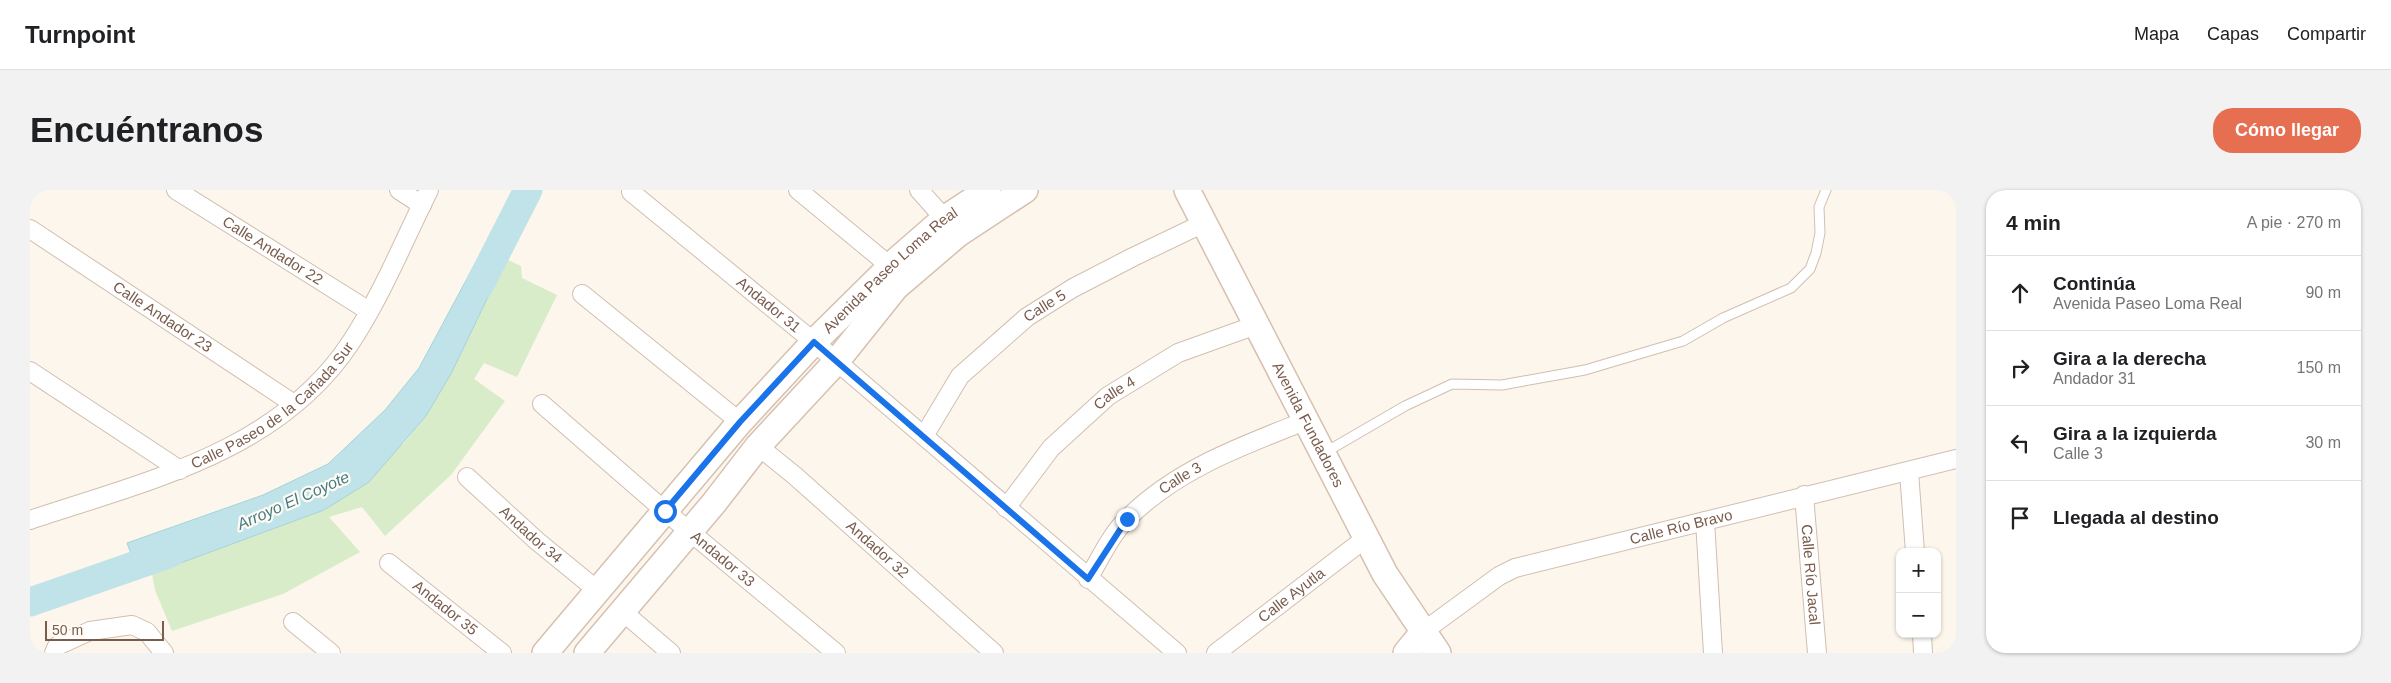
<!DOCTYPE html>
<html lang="es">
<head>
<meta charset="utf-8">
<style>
	:root { --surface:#fff; --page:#f2f2f2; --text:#202124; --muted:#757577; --line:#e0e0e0; --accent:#e76f51 }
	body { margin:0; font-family:Arial,sans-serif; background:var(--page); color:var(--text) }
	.controls { position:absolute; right:15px; bottom:15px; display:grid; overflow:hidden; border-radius:10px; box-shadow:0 1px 4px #0004 }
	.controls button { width:45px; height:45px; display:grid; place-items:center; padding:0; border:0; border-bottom:1px solid var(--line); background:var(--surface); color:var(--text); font:25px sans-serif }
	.scale { position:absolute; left:15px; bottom:12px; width:119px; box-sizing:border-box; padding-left:5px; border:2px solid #7a5c4d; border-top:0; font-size:14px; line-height:18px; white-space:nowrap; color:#7a5c4d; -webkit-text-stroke:4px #fffaf3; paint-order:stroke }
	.stop { position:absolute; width:15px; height:15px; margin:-11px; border:4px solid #1a73e8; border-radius:50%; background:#fff }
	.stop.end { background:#1a73e8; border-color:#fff; box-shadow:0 1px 5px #0008 }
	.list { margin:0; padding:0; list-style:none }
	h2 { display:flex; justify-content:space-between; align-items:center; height:65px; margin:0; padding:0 20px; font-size:21px }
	h2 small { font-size:16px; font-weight:400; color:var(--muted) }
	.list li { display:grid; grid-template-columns:32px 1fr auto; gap:15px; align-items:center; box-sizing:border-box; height:75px; padding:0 20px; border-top:1px solid var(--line) }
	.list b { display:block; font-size:19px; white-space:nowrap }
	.list p { margin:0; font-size:16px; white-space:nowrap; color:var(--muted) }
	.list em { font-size:16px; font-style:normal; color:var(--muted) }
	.icon { flex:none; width:28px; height:28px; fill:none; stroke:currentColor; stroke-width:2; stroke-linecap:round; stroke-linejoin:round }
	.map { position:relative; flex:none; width:1926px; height:463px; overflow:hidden; border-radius:20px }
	header { display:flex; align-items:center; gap:30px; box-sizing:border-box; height:70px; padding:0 25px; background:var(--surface); border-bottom:1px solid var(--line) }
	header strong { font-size:24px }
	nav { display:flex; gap:28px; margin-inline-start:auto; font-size:18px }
	.intro { display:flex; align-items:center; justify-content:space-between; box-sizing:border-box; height:120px; padding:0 30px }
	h1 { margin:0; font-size:35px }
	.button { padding:12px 22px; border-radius:20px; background:var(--accent); color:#fff; font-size:18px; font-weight:700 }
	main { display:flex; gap:30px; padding:0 30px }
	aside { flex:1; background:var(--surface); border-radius:20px; box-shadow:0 1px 4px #0004 }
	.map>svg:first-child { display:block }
	.green { fill:#d8ecc9 }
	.water { fill:#bfe3e8; stroke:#a5d3da }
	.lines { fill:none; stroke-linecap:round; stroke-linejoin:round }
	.river { stroke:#bfe3e8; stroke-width:29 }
	.lane-casing { stroke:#d1beb0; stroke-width:11 }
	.street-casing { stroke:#d1beb0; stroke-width:20 }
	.secondary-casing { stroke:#d6c0b0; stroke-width:28 }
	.lane { stroke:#fff; stroke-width:9 }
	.street { stroke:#fff; stroke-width:18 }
	.secondary { stroke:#fff; stroke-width:25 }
	.route { stroke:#1a73e8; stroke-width:6 }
	.labels { text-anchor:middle; stroke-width:4.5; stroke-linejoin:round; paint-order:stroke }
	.street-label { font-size:15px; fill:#7a5c4d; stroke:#fffaf3 }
	.water-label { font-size:16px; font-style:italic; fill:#437c86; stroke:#fffaf3 }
</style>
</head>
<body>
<header>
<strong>Turnpoint</strong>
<nav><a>Mapa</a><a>Capas</a><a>Compartir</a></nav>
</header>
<div class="intro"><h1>Encuéntranos</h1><a class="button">Cómo llegar</a></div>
<main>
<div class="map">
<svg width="1926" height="463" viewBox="0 0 1926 463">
	<rect width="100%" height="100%" fill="#fdf6ec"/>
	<path class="green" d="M 476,69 L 491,76 L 492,88 L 527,105 L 487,187 L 454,173 L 444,189 L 475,211 L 421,285 L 355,346 L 332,317 L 299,327 L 330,362 L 253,404 L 142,441 L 125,400 L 122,384 L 294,320 L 374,253 L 396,226 L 422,182 Z"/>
	<path class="water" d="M 455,55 L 478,65 L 422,182 L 396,226 L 339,292 L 294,320 L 110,388 L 97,353 L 233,305 L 298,274 L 355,220 L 389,178 Z"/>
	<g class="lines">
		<path class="river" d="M 449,96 L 498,0
			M 0,412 L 141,363"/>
		<g class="lane-casing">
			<path id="lane" d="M 1294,263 L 1375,216 L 1422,194 L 1472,195 L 1555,180 L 1653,151 L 1693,128 L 1761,98 L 1780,79 L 1786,63 L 1790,43 L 1789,17 L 1796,0"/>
		</g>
		<g class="street-casing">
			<g id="street">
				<path id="s1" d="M 146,0 L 339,121"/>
				<path d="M 369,0 L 392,15"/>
				<path d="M 768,0 L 860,76"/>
				<path d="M 889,0 L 922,37"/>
				<path id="s2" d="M 601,2 L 784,152 L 1147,463"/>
				<path id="s3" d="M 0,39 L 264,214"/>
				<path d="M 552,104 L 710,232"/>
				<path d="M 0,181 L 150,280"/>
				<path id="s4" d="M 512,214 L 635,321 L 806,463"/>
				<path id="s5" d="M 894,246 L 930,186 L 997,127 L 1043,98 L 1103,67 L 1174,33"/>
				<path id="s6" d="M 728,256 L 764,285 L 964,463"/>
				<path d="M 1879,282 L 1885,362"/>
				<path id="s7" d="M 437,287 L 507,351 L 567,400"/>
				<path id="s8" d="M 1774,305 L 1787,463"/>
				<path id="s9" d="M 976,318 L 1021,258 L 1078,206 L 1148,163 L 1226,135"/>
				<path id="s10" d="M 0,330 C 116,291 249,262 321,152 C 352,105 374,50 399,0"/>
				<path d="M 1675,331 L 1683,463"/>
				<path id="s11" d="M 359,373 L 472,463"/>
				<path id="s12" d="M 1058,389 C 1070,369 1081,344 1098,328 C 1147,279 1212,256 1275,231"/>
				<path d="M 592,421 L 641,463"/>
				<path d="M 263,432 L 301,463"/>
				<path id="s13" d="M 1394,441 L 1469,386 L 1485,378 L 1926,269"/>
				<path d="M 1892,444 L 1893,463"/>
				<path d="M 24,463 L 27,456 L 60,441 L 102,435 L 117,442 L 134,463"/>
				<path id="s14" d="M 1186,463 L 1336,348"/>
			</g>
		</g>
		<g class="secondary-casing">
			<g id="secondary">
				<path id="s15" d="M 1157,0 L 1355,384 L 1408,463"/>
				<path id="s16" d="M 515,463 L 710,232 L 784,152 L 867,70 L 914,29 L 958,0"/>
				<path d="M 557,463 L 684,313 L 728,256 L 806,172 L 866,97 L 928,44 L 995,0"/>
				<path d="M 1376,463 L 1394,441"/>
			</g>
		</g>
		<use href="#lane" class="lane"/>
		<use href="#street" class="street"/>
		<use href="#secondary" class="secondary"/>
	</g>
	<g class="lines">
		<path class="route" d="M 635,321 L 710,232 L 784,152 L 1058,389 L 1097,329"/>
	</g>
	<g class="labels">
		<g class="street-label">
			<text dy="5" stroke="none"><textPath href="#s1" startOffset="114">Calle Andador 22</textPath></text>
			<text dy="5" stroke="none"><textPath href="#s16" startOffset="516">Avenida Paseo Loma Real</textPath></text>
			<text dy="5" stroke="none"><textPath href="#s2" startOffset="178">Andador 31</textPath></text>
			<text dy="5" stroke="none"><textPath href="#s5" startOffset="180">Calle 5</textPath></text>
			<text dy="5" stroke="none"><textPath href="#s3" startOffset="159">Calle Andador 23</textPath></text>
			<text dy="5" stroke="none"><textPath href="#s9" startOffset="159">Calle 4</textPath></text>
			<text dy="5" stroke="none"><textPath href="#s10" startOffset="272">Calle Paseo de la Cañada Sur</textPath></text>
			<text dy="5" stroke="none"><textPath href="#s15" startOffset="264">Avenida Fundadores</textPath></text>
			<text dy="5" stroke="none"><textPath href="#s12" startOffset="139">Calle 3</textPath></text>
			<text dy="5" stroke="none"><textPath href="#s13" startOffset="282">Calle Río Bravo</textPath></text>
			<text dy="5" stroke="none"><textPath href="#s7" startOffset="86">Andador 34</textPath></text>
			<text dy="5" stroke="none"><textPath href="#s6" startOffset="158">Andador 32</textPath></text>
			<text dy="5" stroke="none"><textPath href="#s4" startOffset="238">Andador 33</textPath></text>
			<text dy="5" stroke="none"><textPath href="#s8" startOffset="80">Calle Río Jacal</textPath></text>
			<text dy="5" stroke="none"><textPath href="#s14" startOffset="95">Calle Ayutla</textPath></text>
			<text dy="5" stroke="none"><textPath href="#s11" startOffset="72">Andador 35</textPath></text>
		</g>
		<g class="water-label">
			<text transform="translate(263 310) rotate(-24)" y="6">Arroyo El Coyote</text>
		</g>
	</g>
</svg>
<div class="controls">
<button>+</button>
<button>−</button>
</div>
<div class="scale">50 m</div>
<div class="stop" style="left:635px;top:321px"></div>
<div class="stop end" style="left:1097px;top:329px"></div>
</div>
<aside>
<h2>4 min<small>A pie · 270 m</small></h2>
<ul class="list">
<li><svg class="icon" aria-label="ahead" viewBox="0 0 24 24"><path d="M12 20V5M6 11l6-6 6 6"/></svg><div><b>Continúa</b><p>Avenida Paseo Loma Real</p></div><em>90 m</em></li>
<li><svg class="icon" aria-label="right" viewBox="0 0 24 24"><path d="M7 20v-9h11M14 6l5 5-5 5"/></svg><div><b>Gira a la derecha</b><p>Andador 31</p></div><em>150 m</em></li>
<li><svg class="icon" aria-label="left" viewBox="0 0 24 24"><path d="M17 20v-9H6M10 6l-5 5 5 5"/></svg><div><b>Gira a la izquierda</b><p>Calle 3</p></div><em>30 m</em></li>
<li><svg class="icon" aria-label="arrive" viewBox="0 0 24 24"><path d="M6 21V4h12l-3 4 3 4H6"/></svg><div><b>Llegada al destino</b></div></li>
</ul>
</aside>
</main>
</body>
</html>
